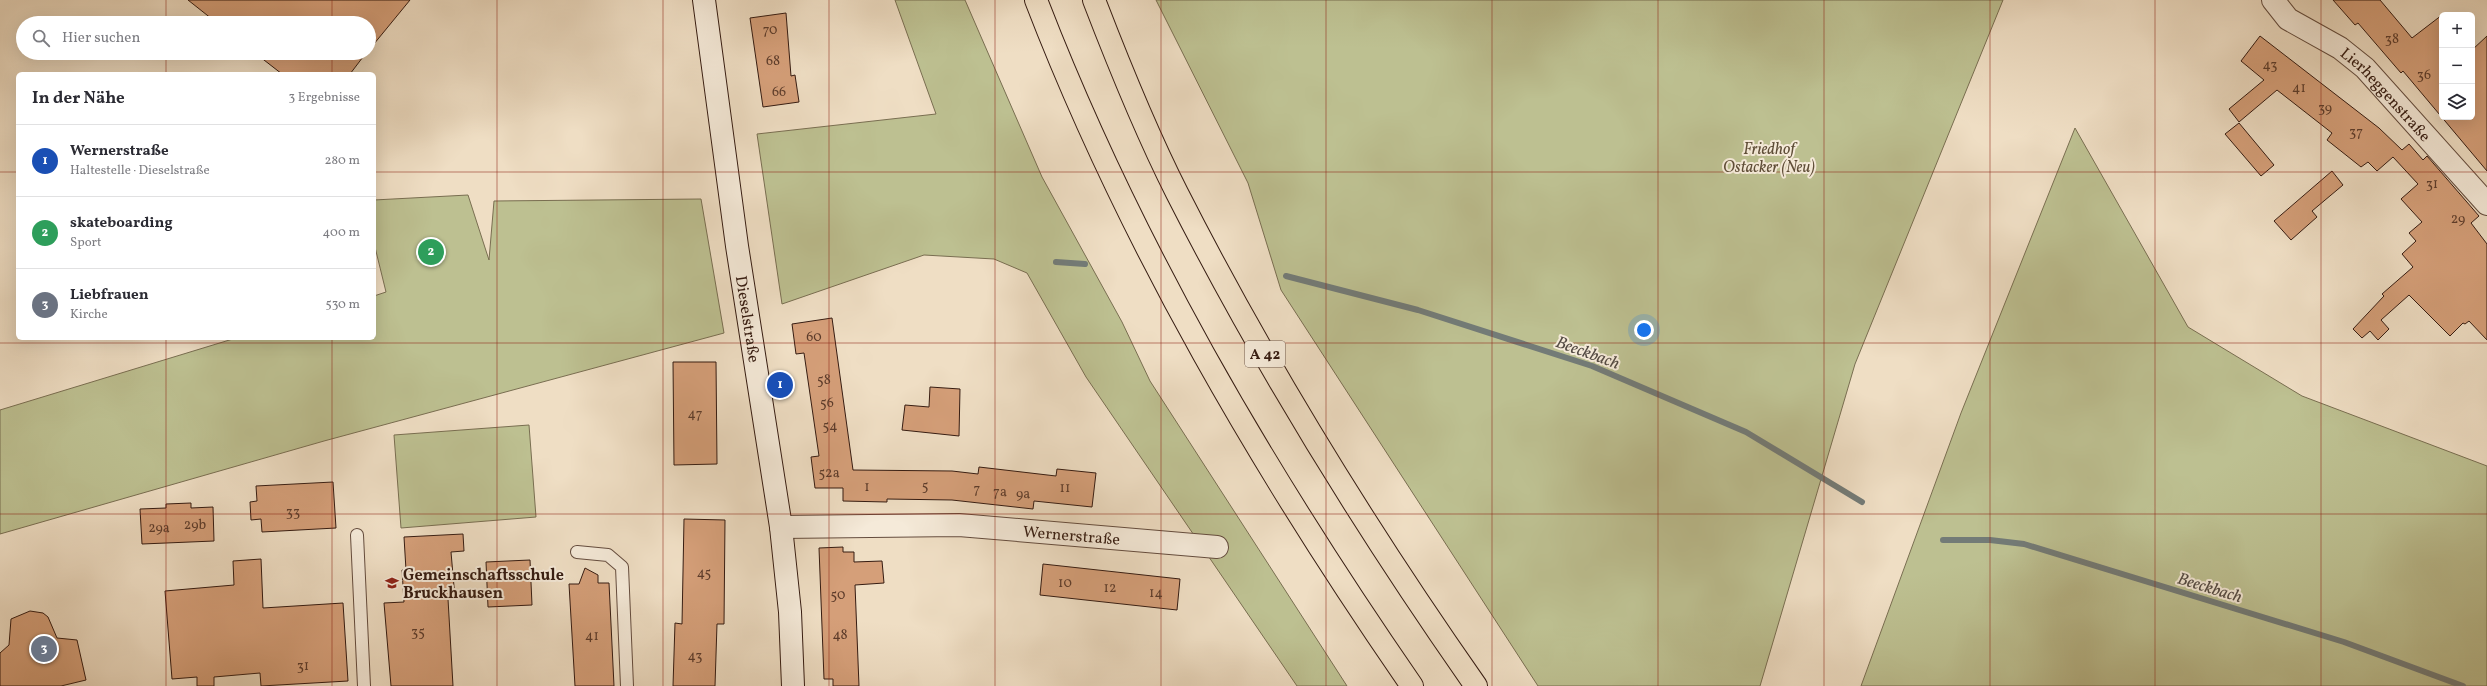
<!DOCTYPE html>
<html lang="de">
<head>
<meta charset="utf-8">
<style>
	:root { --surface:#fff; --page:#f7f7f7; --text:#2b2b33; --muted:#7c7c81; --line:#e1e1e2; --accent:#8f2418 }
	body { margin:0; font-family:Vollkorn,serif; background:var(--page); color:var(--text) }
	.controls { position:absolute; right:12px; top:12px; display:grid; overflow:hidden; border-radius:6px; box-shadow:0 4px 16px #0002 }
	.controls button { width:36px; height:36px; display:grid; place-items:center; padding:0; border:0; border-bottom:1px solid var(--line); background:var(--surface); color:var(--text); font:20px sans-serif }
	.you { position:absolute; left:1644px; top:330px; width:14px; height:14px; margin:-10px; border:3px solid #fff; border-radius:50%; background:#1a73e8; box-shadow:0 0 0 6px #1a73e833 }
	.badge { display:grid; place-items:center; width:26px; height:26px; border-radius:50%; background:var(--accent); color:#fff; font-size:13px; font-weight:700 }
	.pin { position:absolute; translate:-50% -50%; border:2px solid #fff; box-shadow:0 1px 4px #0006 }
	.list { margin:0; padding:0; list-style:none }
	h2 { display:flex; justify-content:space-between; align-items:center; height:52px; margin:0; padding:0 16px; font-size:17px }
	h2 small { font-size:13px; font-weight:400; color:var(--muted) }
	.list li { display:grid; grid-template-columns:26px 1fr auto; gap:12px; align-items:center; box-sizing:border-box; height:72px; padding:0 16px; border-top:1px solid var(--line) }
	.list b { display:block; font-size:15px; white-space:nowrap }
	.list p { margin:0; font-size:13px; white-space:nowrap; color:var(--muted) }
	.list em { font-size:13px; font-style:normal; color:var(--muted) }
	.icon { flex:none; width:22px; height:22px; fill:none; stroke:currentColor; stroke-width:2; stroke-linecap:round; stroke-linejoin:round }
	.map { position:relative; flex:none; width:2487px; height:686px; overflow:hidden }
	.search { position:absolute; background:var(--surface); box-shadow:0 4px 16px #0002; left:16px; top:16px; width:360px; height:44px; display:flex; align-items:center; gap:10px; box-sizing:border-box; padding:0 14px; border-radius:22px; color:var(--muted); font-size:15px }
	.panel { position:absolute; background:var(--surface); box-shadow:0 4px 16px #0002; left:16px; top:72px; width:360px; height:268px; border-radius:6px }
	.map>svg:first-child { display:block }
	.green { fill:#bdc091; stroke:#796e51 }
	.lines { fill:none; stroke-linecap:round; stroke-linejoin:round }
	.stream { stroke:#737b77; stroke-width:6 }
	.building { fill:#d59f79; stroke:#351b11 }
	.lane-casing { stroke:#644c3e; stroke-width:14 }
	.street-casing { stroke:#644c3e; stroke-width:24 }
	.secondary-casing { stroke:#351b11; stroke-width:24 }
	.highway-casing { stroke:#351b11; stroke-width:24 }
	.lane { stroke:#f5ead9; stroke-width:12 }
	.street { stroke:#f5ead9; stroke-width:22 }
	.secondary { stroke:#f5ead9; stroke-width:22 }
	.highway { stroke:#efdec4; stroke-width:22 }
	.grid { fill:none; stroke:#8f2418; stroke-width:1; stroke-opacity:0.55 }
	.labels { text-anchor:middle; stroke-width:4; stroke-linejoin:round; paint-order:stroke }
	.number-label { font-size:14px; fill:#5d3c2b }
	.shield { fill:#f5ead9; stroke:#6f594d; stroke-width:1 }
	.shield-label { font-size:15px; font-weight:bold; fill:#351b11 }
	.street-label { font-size:16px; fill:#351b11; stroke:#f5ead9 }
	.park-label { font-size:16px; font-style:italic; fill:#5e4d37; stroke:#f5ead9 }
	.poi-label { font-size:16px; font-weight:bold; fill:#351b11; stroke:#f5ead9; text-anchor:start }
	.water-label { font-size:17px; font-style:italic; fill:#544b44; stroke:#f5ead9 }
</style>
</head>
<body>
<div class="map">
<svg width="2487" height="686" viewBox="0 0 2487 686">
	<rect width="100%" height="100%" fill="#efdec4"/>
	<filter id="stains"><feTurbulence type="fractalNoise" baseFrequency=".005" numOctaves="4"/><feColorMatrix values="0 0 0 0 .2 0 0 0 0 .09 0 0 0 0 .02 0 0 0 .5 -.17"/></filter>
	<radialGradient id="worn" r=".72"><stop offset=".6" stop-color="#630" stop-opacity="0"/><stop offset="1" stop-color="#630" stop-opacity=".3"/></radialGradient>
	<path class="green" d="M 895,0 L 965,0 L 1042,177 L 1122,322 L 1150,381 L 1347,686 L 1297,686 L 1086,377 L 1027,273 L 994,259 L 924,255 L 782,304 L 757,134 L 936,114 Z
		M 1156,0 L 2003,0 L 1855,364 L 1760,686 L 1538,686 L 1281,290 L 1248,183 Z
		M 2075,128 L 2188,327 L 2302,396 L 2487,466 L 2487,686 L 1861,686 L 1961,413 Z
		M 468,195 L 489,260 L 494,201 L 701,199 L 724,333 L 324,441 L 0,534 L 0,410 L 236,338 L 374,338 L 374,296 L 386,292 L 374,243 L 374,200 Z
		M 529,425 L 536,517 L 401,528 L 394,435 Z"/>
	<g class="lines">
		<path class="stream" d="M 1056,262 L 1085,264
			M 1286,276 L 1418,310 L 1592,366 L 1746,432 L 1862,502
			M 1943,540 L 1990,540 L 2024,544 L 2344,642 L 2463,686"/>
	</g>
	<path class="building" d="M 188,0 L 410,0 L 369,50 L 369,23 L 217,23 Z
		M 2333,0 L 2380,0 L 2412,38 L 2442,15 L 2442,117 L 2472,117 L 2472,50 L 2487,36 L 2487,171 L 2403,71 L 2401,73 L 2358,23 L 2355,25 Z
		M 786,13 L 791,76 L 795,75 L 799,102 L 763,107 L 750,18 Z
		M 2260,36 L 2379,128 L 2402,150 L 2409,144 L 2423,160 L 2427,156 L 2479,216 L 2471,223 L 2487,244 L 2487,340 L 2469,321 L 2465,324 L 2463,323 L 2450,336 L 2409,295 L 2381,320 L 2389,329 L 2378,340 L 2370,331 L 2362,338 L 2353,329 L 2384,296 L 2382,294 L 2413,267 L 2402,254 L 2416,241 L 2409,233 L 2422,222 L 2401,199 L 2418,184 L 2393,157 L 2377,171 L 2368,162 L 2361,167 L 2327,140 L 2332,133 L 2277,90 L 2239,122 L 2229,109 L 2264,80 L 2241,61 Z
		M 255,53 L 366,53 L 350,74 L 282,74 Z
		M 2239,123 L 2274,165 L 2261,176 L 2225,134 Z
		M 2332,171 L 2343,185 L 2312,211 L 2317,217 L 2291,240 L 2274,221 Z
		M 832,318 L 853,470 L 952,471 L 978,474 L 979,467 L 1056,476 L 1057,469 L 1096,473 L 1092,507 L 1034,501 L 1033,509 L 952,500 L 887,499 L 887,502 L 843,501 L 843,488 L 815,488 L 811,457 L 819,456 L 804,353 L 796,354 L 792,324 Z
		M 673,362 L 716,362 L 717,464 L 674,465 Z
		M 930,387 L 960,389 L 959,436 L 902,430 L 905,405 L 929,407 Z
		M 333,482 L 336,528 L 262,532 L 261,519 L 251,520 L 250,502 L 257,501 L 256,486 Z
		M 191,503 L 191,508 L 213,507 L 214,541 L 142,544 L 140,509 L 166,508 L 166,504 Z
		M 684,519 L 725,520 L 724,624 L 717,624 L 715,686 L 673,686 L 675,623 L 682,624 Z
		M 463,534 L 464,551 L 451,552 L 455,598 L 448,599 L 453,686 L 391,686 L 384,603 L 404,602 L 402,570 L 406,570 L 404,537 Z
		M 843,547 L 843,552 L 854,552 L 854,562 L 882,561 L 884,583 L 855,585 L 859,686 L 833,686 L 833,679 L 824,679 L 819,548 Z
		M 261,559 L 263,608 L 343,603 L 348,681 L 261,686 L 260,673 L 214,677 L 214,686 L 197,686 L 197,677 L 172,679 L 165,591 L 234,585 L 233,561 Z
		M 530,560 L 532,605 L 488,607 L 486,562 Z
		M 1043,564 L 1180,579 L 1177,610 L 1040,595 Z
		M 585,568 L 598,575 L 598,583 L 609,583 L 614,686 L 575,686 L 569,584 L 579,584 Z
		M 30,611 L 43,613 L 48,617 L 57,638 L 77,640 L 86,680 L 61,686 L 0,686 L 0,653 L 9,645 L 11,619 Z"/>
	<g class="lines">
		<g class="lane-casing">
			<path id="lane" d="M 357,535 L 364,686
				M 577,552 L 608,555 L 622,567 L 627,686"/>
		</g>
		<g class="street-casing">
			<g id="street">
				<path id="s1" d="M 2273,0 L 2288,19 L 2340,48 L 2365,68 L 2487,204"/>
				<path id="s2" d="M 781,527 L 959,525 L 1217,547"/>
			</g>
		</g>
		<g class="secondary-casing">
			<g id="secondary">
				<path id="s3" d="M 704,0 L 737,246 L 781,527 L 790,612 L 793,686"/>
			</g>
		</g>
		<g class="highway-casing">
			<path id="highway" d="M 1036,0 C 1130,244 1264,472 1412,686
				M 1094,0 C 1119,65 1145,130 1177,193 C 1264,364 1366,529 1476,686"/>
		</g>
		<use href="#lane" class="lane"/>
		<use href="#street" class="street"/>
		<use href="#secondary" class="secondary"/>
		<use href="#highway" class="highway"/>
	</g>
	<path class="grid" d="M 166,0 L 166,23M 332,0 L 332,23M 497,0 L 497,686M 663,0 L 663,686M 829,0 L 829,686M 995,0 L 995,686M 1161,0 L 1161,686M 1326,0 L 1326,686M 1492,0 L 1492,686M 1658,0 L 1658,686M 1824,0 L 1824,686M 1990,0 L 1990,686M 2155,0 L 2155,686M 2321,0 L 2321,686M 166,53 L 166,74M 332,53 L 332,74M 0,172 L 18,172M 374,172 L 2487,172M 166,338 L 166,686M 332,338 L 332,686M 0,343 L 2487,343M 0,514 L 2487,514"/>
	<defs>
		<g id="school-bare" transform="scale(1.08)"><path d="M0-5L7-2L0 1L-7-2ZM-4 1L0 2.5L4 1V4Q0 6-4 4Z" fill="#8f2418" stroke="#f5ead9" stroke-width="2.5" paint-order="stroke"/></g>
	</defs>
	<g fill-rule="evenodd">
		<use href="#school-bare" x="392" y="583"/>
	</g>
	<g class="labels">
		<g class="number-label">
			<text x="770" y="34">70</text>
			<text x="2392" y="43">38</text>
			<text x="773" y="65">68</text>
			<text x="2270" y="69">43</text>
			<text x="2424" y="79">36</text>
			<text x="2299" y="92">41</text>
			<text x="779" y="96">66</text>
			<text x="2325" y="112">39</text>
			<text x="2356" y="136">37</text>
			<text x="2432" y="188">31</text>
			<text x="2458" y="223">29</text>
			<text x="814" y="341">60</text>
			<text x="824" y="384">58</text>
			<text x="827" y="407">56</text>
			<text x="695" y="418">47</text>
			<text x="830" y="430">54</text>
			<text x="829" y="477">52a</text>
			<text x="925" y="490">5</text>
			<text x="867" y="491">1</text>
			<text x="1065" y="492">11</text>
			<text x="977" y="493">7</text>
			<text x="1000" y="496">7a</text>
			<text x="1023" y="498">9a</text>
			<text x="293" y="516">33</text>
			<text x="195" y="529">29b</text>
			<text x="159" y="532">29a</text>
			<text x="704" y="577">45</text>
			<text x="1065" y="587">10</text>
			<text x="1110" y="592">12</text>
			<text x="1156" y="597">14</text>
			<text x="838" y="599">50</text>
			<text x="418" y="636">35</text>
			<text x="840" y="639">48</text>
			<text x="592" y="640">41</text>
			<text x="695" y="660">43</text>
			<text x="303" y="670">31</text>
		</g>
		<rect class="shield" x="1245" y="341" width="40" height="26" rx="3"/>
		<g class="shield-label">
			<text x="1265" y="359">A 42</text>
		</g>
		<g class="street-label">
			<text dy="6" stroke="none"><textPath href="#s1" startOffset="149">Lierheggenstraße</textPath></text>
			<text dy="6" stroke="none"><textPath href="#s3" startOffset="322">Dieselstraße</textPath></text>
			<text dy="6" stroke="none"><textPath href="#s2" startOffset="291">Wernerstraße</textPath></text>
		</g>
		<g class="park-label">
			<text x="1769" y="154">Friedhof<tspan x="1769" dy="18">Ostacker (Neu)</tspan></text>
		</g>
		<g class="poi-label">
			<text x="403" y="580">Gemeinschaftsschule<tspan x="403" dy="18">Bruckhausen</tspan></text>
		</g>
		<g class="water-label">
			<text transform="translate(1588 352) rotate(20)" y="6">Beeckbach</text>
			<text transform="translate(2210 587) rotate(17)" y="6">Beeckbach</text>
		</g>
	</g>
	<rect width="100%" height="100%" filter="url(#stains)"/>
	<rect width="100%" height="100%" fill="url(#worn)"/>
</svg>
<div class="controls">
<button>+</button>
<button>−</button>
<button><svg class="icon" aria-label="layers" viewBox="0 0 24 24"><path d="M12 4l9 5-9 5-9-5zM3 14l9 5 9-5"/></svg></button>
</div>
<div class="you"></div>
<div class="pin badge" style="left:780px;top:385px;background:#1a4fb4">1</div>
<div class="pin badge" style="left:431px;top:252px;background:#2e9e5b">2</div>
<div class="pin badge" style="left:44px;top:649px;background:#6b7280">3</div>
<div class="search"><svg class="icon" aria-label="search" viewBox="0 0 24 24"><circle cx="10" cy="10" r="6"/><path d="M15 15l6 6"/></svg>Hier suchen</div>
<section class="panel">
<h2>In der Nähe<small>3 Ergebnisse</small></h2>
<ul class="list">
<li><span class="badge" style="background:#1a4fb4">1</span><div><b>Wernerstraße</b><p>Haltestelle · Dieselstraße</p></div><em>280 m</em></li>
<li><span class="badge" style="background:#2e9e5b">2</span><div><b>skateboarding</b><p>Sport</p></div><em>400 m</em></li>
<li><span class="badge" style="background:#6b7280">3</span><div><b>Liebfrauen</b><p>Kirche</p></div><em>530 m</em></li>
</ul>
</section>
</div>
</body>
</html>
